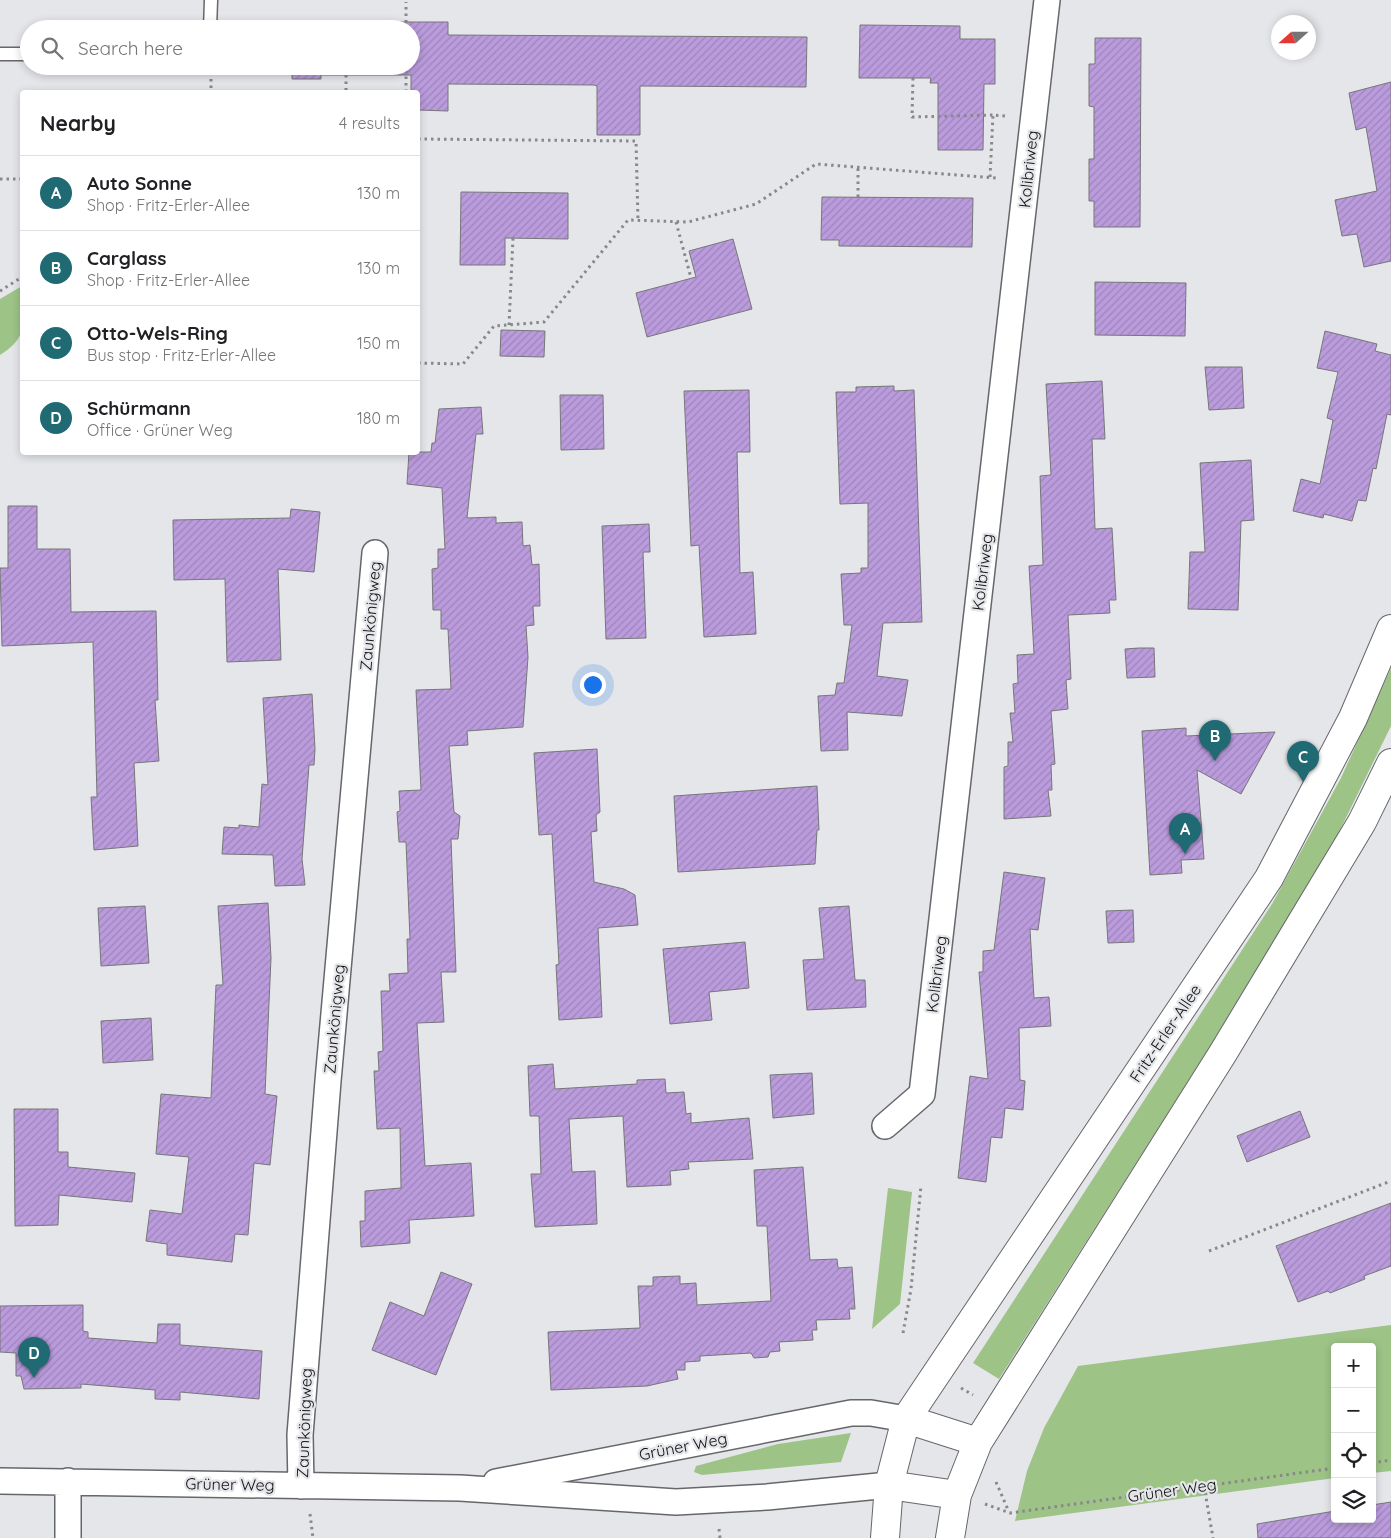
<!DOCTYPE html>
<html lang="en">
<head>
<meta charset="utf-8">
<style>
	:root { --surface:#fff; --page:#f6f6f6; --text:#202124; --muted:#757577; --line:#e0e0e0; --accent:#206a74 }
	body { margin:0; font-family:Quicksand,sans-serif; background:var(--page); color:var(--text) }
	.controls { position:absolute; right:15px; bottom:15px; display:grid; overflow:hidden; border-radius:5px; box-shadow:0 2px 8px #0003 }
	.controls button { width:45px; height:45px; display:grid; place-items:center; padding:0; border:0; border-bottom:1px solid var(--line); background:var(--surface); color:var(--text); font:25px sans-serif }
	.compass { position:absolute; left:1271px; top:15px; width:45px; height:45px; border-radius:50%; background:var(--surface); box-shadow:0 2px 8px #0003; rotate:249deg }
	.you { position:absolute; left:592px; top:684px; width:18px; height:18px; margin:-12px; border:4px solid #fff; border-radius:50%; background:#1a73e8; box-shadow:0 0 0 8px #1a73e833 }
	.badge { display:grid; place-items:center; width:32px; height:32px; border-radius:50%; background:var(--accent); color:#fff; font-size:16px; font-weight:700 }
	.pin { position:absolute; translate:-50% -41px; filter:drop-shadow(0 1px 2px #0008) }
	.pin::after { content:''; position:absolute; top:26px; width:18px; height:15px; background:inherit; clip-path:polygon(0 0,100% 0,50% 100%) }
	.list { margin:0; padding:0; list-style:none }
	h2 { display:flex; justify-content:space-between; align-items:center; height:65px; margin:0; padding:0 20px; font-size:21px }
	h2 small { font-size:16px; font-weight:400; color:var(--muted) }
	.list li { display:grid; grid-template-columns:32px 1fr auto; gap:15px; align-items:center; box-sizing:border-box; height:75px; padding:0 20px; border-top:1px solid var(--line) }
	.list b { display:block; font-size:19px; white-space:nowrap }
	.list p { margin:0; font-size:16px; white-space:nowrap; color:var(--muted) }
	.list em { font-size:16px; font-style:normal; color:var(--muted) }
	.icon { flex:none; width:28px; height:28px; fill:none; stroke:currentColor; stroke-width:2; stroke-linecap:round; stroke-linejoin:round }
	.map { position:relative; flex:none; width:1391px; height:1538px; overflow:hidden }
	.search { position:absolute; background:var(--surface); box-shadow:0 2px 8px #0003; left:20px; top:20px; width:400px; height:55px; display:flex; align-items:center; gap:12px; box-sizing:border-box; padding:0 18px; border-radius:28px; color:var(--muted); font-size:19px }
	.panel { position:absolute; background:var(--surface); box-shadow:0 2px 8px #0003; left:20px; top:90px; width:400px; height:365px; border-radius:5px }
	.map>svg:first-child { display:block }
	.green { fill:#9dc387 }
	.building { fill:url(#building-hatch); stroke:#777679 }
	.lines { fill:none; stroke-linecap:round; stroke-linejoin:round }
	.lane-casing { stroke:#66676a; stroke-width:15 }
	.street-casing { stroke:#66676a; stroke-width:28 }
	.secondary-casing { stroke:#66676a; stroke-width:30 }
	.path { stroke:#88888b; stroke-width:3; stroke-dasharray:2.5 4; stroke-linecap:butt }
	.lane { stroke:#fff; stroke-width:12 }
	.street { stroke:#fff; stroke-width:25 }
	.secondary { stroke:#fff; stroke-width:28 }
	.labels { text-anchor:middle; stroke-width:4.5; stroke-linejoin:round; paint-order:stroke }
	.street-label { font-size:16px; fill:#111112; stroke:#e5e6ea }
</style>
</head>
<body>
<div class="map">
<svg width="1391" height="1538" viewBox="0 0 1391 1538">
	<defs>
		<pattern id="building-hatch" width="6" height="6" patternUnits="userSpaceOnUse" patternTransform="scale(1.25)"><rect width="6" height="6" fill="#ba9bdc"/><path d="M-1 1l2-2M0 6l6-6M5 7l2-2" fill="none" stroke="#9f84bc"/></pattern>
	</defs>
	<rect width="100%" height="100%" fill="#e5e6ea"/>
	<path class="green" d="M 22,286 C 23,319 31,336 0,355 L 0,299 Z
		M 1391,668 L 1391,726 L 1336,838 L 1279,938 L 999,1379 L 973,1363 L 1272,904 L 1341,778 Z
		M 888,1188 L 912,1192 L 900,1304 L 872,1329 Z
		M 1391,1325 L 1391,1471 L 1372,1473 L 1372,1347 L 1335,1347 L 1335,1478 L 1015,1521 L 1027,1471 L 1044,1428 L 1078,1366 Z
		M 851,1433 L 841,1462 L 702,1475 L 694,1472 L 696,1466 L 778,1444 Z"/>
	<path class="building" d="M 292,22 L 448,22 L 448,35 L 807,37 L 806,87 L 640,86 L 640,135 L 597,135 L 597,86 L 594,85 L 448,84 L 448,111 L 418,110 L 418,92 L 411,92 L 411,75 L 321,75 L 321,79 L 292,79 L 292,66 L 411,66 L 411,29 L 292,29 Z
		M 860,25 L 960,26 L 960,39 L 995,39 L 995,84 L 984,84 L 983,150 L 938,150 L 938,83 L 930,83 L 931,78 L 859,78 Z
		M 1095,38 L 1141,38 L 1140,227 L 1094,227 L 1094,201 L 1089,201 L 1089,159 L 1094,159 L 1094,107 L 1089,106 L 1089,64 L 1095,64 Z
		M 1391,82 L 1391,261 L 1364,267 L 1357,234 L 1342,236 L 1335,200 L 1377,191 L 1366,127 L 1356,130 L 1349,93 Z
		M 461,192 L 568,193 L 568,239 L 505,238 L 505,265 L 460,265 Z
		M 822,197 L 973,198 L 972,247 L 839,246 L 839,240 L 821,240 Z
		M 733,239 L 752,309 L 647,337 L 636,293 L 696,277 L 689,251 Z
		M 1095,282 L 1186,283 L 1185,336 L 1095,335 Z
		M 501,330 L 545,331 L 544,357 L 500,356 Z
		M 1325,331 L 1377,344 L 1375,351 L 1391,355 L 1391,415 L 1387,414 L 1376,469 L 1373,468 L 1366,501 L 1358,500 L 1352,521 L 1324,514 L 1323,518 L 1293,511 L 1301,479 L 1320,484 L 1333,420 L 1327,418 L 1338,372 L 1317,368 Z
		M 1205,367 L 1242,367 L 1244,408 L 1209,410 Z
		M 1102,381 L 1105,439 L 1092,439 L 1095,529 L 1112,528 L 1116,600 L 1109,600 L 1110,613 L 1068,615 L 1071,679 L 1066,680 L 1068,709 L 1051,711 L 1055,764 L 1051,765 L 1052,790 L 1048,790 L 1051,816 L 1004,819 L 1004,767 L 1008,766 L 1008,742 L 1013,742 L 1010,713 L 1015,713 L 1013,684 L 1018,683 L 1017,655 L 1034,654 L 1029,566 L 1043,565 L 1040,476 L 1051,475 L 1046,384 Z
		M 894,386 L 894,391 L 914,390 L 922,622 L 883,623 L 877,676 L 908,680 L 902,716 L 847,712 L 848,750 L 821,751 L 818,696 L 835,695 L 837,683 L 844,683 L 852,625 L 844,625 L 841,574 L 861,573 L 861,568 L 868,568 L 868,503 L 840,504 L 836,392 L 856,392 L 856,387 Z
		M 749,390 L 750,452 L 737,452 L 740,573 L 753,572 L 756,634 L 704,637 L 699,545 L 691,546 L 684,391 Z
		M 560,395 L 603,395 L 604,449 L 561,450 Z
		M 481,407 L 483,434 L 476,434 L 467,518 L 496,517 L 496,523 L 522,522 L 523,546 L 530,545 L 532,565 L 539,564 L 540,606 L 533,606 L 534,625 L 526,626 L 528,657 L 523,727 L 467,731 L 468,745 L 449,746 L 454,812 L 460,816 L 458,839 L 451,839 L 456,972 L 441,972 L 444,1022 L 417,1023 L 425,1166 L 471,1163 L 474,1216 L 409,1220 L 410,1243 L 361,1247 L 360,1221 L 365,1221 L 365,1191 L 401,1188 L 400,1128 L 377,1129 L 374,1071 L 379,1071 L 378,1052 L 383,1051 L 381,991 L 390,991 L 389,974 L 408,973 L 407,939 L 410,939 L 406,842 L 399,842 L 397,812 L 400,811 L 399,791 L 421,790 L 416,690 L 451,689 L 448,629 L 441,629 L 441,610 L 433,610 L 432,569 L 438,568 L 438,549 L 445,549 L 442,488 L 407,484 L 409,452 L 431,452 L 432,443 L 435,443 L 439,409 Z
		M 1251,460 L 1254,520 L 1241,521 L 1238,610 L 1188,609 L 1190,552 L 1205,552 L 1200,463 Z
		M 8,506 L 37,506 L 37,549 L 70,549 L 71,612 L 156,611 L 158,700 L 155,700 L 159,761 L 134,763 L 138,846 L 94,850 L 91,797 L 97,797 L 93,642 L 2,646 L 0,568 L 8,568 Z
		M 291,509 L 320,512 L 314,572 L 278,569 L 281,660 L 227,662 L 225,579 L 174,580 L 173,520 L 290,518 Z
		M 649,524 L 650,552 L 643,552 L 646,638 L 606,639 L 602,526 Z
		M 1139,648 L 1154,648 L 1155,677 L 1127,678 L 1125,649 Z
		M 312,694 L 315,749 L 314,765 L 309,765 L 302,859 L 305,885 L 275,886 L 273,855 L 222,854 L 224,827 L 239,828 L 239,825 L 259,827 L 262,784 L 268,785 L 263,698 Z
		M 1186,728 L 1186,736 L 1275,732 L 1241,794 L 1197,770 L 1204,859 L 1181,860 L 1182,873 L 1150,875 L 1142,731 Z
		M 597,749 L 600,812 L 596,815 L 597,831 L 591,832 L 594,882 L 624,889 L 635,895 L 638,925 L 598,928 L 602,1017 L 559,1020 L 556,965 L 559,964 L 552,834 L 539,835 L 534,753 Z
		M 817,786 L 819,830 L 817,830 L 815,864 L 678,872 L 674,796 Z
		M 1004,872 L 1045,878 L 1038,930 L 1030,929 L 1034,998 L 1049,997 L 1051,1026 L 1019,1028 L 1020,1080 L 1025,1081 L 1023,1110 L 1005,1108 L 1002,1138 L 991,1137 L 986,1182 L 958,1178 L 970,1076 L 988,1079 L 979,972 L 983,972 L 983,951 L 994,950 Z
		M 268,903 L 271,958 L 265,1094 L 277,1096 L 270,1165 L 254,1163 L 248,1235 L 235,1234 L 232,1262 L 167,1255 L 167,1244 L 146,1241 L 150,1210 L 182,1214 L 189,1157 L 156,1154 L 161,1094 L 211,1098 L 216,985 L 223,985 L 218,906 Z
		M 145,906 L 149,963 L 101,966 L 98,908 Z
		M 849,906 L 855,980 L 865,980 L 866,1007 L 807,1010 L 803,960 L 824,959 L 819,908 Z
		M 1133,910 L 1134,942 L 1108,943 L 1106,911 Z
		M 745,942 L 749,988 L 709,992 L 712,1020 L 670,1024 L 663,949 Z
		M 151,1018 L 153,1060 L 103,1063 L 101,1021 Z
		M 553,1064 L 555,1089 L 637,1084 L 637,1080 L 665,1079 L 666,1093 L 684,1092 L 686,1114 L 691,1113 L 691,1123 L 749,1118 L 753,1159 L 688,1162 L 689,1169 L 670,1171 L 671,1185 L 627,1187 L 623,1116 L 569,1119 L 572,1172 L 595,1171 L 597,1224 L 535,1227 L 531,1174 L 541,1174 L 539,1116 L 530,1116 L 528,1066 Z
		M 812,1073 L 814,1114 L 773,1118 L 770,1075 Z
		M 14,1109 L 58,1109 L 58,1152 L 68,1152 L 68,1167 L 135,1173 L 132,1202 L 59,1195 L 58,1225 L 15,1226 Z
		M 1300,1111 L 1310,1137 L 1247,1162 L 1237,1136 Z
		M 803,1167 L 810,1260 L 837,1259 L 838,1268 L 852,1267 L 855,1309 L 849,1309 L 850,1319 L 816,1320 L 817,1330 L 812,1330 L 813,1340 L 779,1342 L 780,1351 L 770,1352 L 768,1357 L 754,1358 L 751,1353 L 700,1356 L 700,1361 L 685,1362 L 685,1370 L 676,1370 L 678,1379 L 647,1386 L 551,1390 L 548,1332 L 640,1328 L 638,1286 L 653,1286 L 653,1277 L 680,1276 L 680,1284 L 696,1283 L 697,1305 L 771,1301 L 767,1226 L 757,1226 L 754,1170 Z
		M 1391,1203 L 1391,1266 L 1364,1276 L 1365,1279 L 1330,1293 L 1328,1291 L 1298,1302 L 1276,1246 Z
		M 441,1272 L 472,1284 L 436,1375 L 372,1350 L 390,1302 L 424,1316 Z
		M 83,1305 L 83,1331 L 88,1332 L 88,1338 L 157,1343 L 158,1324 L 180,1324 L 180,1345 L 262,1351 L 259,1399 L 180,1392 L 180,1400 L 155,1399 L 155,1390 L 81,1384 L 81,1388 L 24,1389 L 21,1376 L 16,1376 L 16,1353 L 0,1352 L 0,1306 Z
		M 1391,1502 L 1391,1538 L 1258,1538 L 1257,1524 L 1335,1511 L 1335,1519 L 1372,1519 L 1372,1505 Z"/>
	<g class="lines">
		<g class="lane-casing">
			<path id="lane" d="M 210,29 L 211,0
				M 0,54 L 29,54"/>
		</g>
		<g class="street-casing">
			<path id="street" d="M 885,1126 L 922,1094 L 1047,0
				M 0,1481 L 460,1488 L 676,1502 L 767,1497 L 889,1485
				M 68,1481 L 68,1538
				M 496,1482 L 851,1413 L 871,1413 L 906,1419
				M 301,1486 L 300,1435 L 328,1081 L 375,553"/>
		</g>
		<g class="secondary-casing">
			<path id="secondary" d="M 906,1419 L 978,1442
				M 889,1485 L 957,1495
				M 885,1538 L 889,1485 L 906,1419 L 1269,878 L 1353,718 L 1391,629
				M 950,1538 L 957,1495 L 978,1442 L 1223,1053 L 1362,822 L 1391,763"/>
		</g>
		<path class="path" d="M 406,29 L 406,2
			M 211,66 L 211,92
			M 346,75 L 346,92
			M 913,78 L 912,117 L 993,115
			M 406,92 L 406,66
			M 418,139 L 636,141 L 638,221
			M 990,177 L 993,115 L 1006,116
			M 0,179 L 22,179
			M 858,197 L 858,167
			M 676,222 L 691,278
			M 0,291 L 22,277
			M 509,325 L 513,238
			M 418,363 L 463,364 L 494,326 L 544,322 L 628,220 L 688,222 L 756,204 L 816,164 L 997,178
			M 1209,1251 L 1391,1181
			M 903,1333 L 911,1289 L 921,1186
			M 961,1388 L 973,1395
			M 1372,1463 L 1391,1460
			M 996,1482 L 1009,1512
			M 1204,1486 L 1213,1538
			M 985,1504 L 1010,1513 L 1335,1468
			M 310,1514 L 313,1538
			M 719,1529 L 720,1538"/>
		<use href="#lane" class="lane"/>
		<use href="#street" class="street"/>
		<use href="#secondary" class="secondary"/>
	</g>
	<g class="labels">
		<g class="street-label">
			<text transform="translate(1028 169) rotate(-84)" y="6">Kolibriweg</text>
			<text transform="translate(982 572) rotate(-83)" y="6">Kolibriweg</text>
			<text transform="translate(370 616) rotate(-85)" y="6">Zaunkönigweg</text>
			<text transform="translate(936 974) rotate(-83)" y="6">Kolibriweg</text>
			<text transform="translate(334 1019) rotate(-85)" y="6">Zaunkönigweg</text>
			<text transform="translate(1165 1033) rotate(-56)" y="6">Fritz-Erler-Allee</text>
			<text transform="translate(304 1423) rotate(-88)" y="6">Zaunkönigweg</text>
			<text transform="translate(683 1446) rotate(-11)" y="6">Grüner Weg</text>
			<text transform="translate(230 1484) rotate(1)" y="6">Grüner Weg</text>
			<text transform="translate(1172 1490) rotate(-8)" y="6">Grüner Weg</text>
		</g>
	</g>
</svg>
<div class="controls">
<button>+</button>
<button>−</button>
<button><svg class="icon" aria-label="locate" viewBox="0 0 24 24"><circle cx="12" cy="12" r="6"/><path d="M12 2v4M12 18v4M2 12h4M18 12h4"/></svg></button>
<button><svg class="icon" aria-label="layers" viewBox="0 0 24 24"><path d="M12 4l9 5-9 5-9-5zM3 14l9 5 9-5"/></svg></button>
</div>
<svg class="compass" viewBox="-18 -18 36 36"><path d="M0-13l5 13h-10z" fill="#e53935"/><path d="M0 13l5-13h-10z" fill="#757577"/></svg>
<div class="you"></div>
<div class="pin badge" style="left:1185px;top:854px">A</div>
<div class="pin badge" style="left:1215px;top:761px">B</div>
<div class="pin badge" style="left:1303px;top:782px">C</div>
<div class="pin badge" style="left:34px;top:1378px">D</div>
<div class="search"><svg class="icon" aria-label="search" viewBox="0 0 24 24"><circle cx="10" cy="10" r="6"/><path d="M15 15l6 6"/></svg>Search here</div>
<section class="panel">
<h2>Nearby<small>4 results</small></h2>
<ul class="list">
<li><span class="badge">A</span><div><b>Auto Sonne</b><p>Shop · Fritz-Erler-Allee</p></div><em>130 m</em></li>
<li><span class="badge">B</span><div><b>Carglass</b><p>Shop · Fritz-Erler-Allee</p></div><em>130 m</em></li>
<li><span class="badge">C</span><div><b>Otto-Wels-Ring</b><p>Bus stop · Fritz-Erler-Allee</p></div><em>150 m</em></li>
<li><span class="badge">D</span><div><b>Schürmann</b><p>Office · Grüner Weg</p></div><em>180 m</em></li>
</ul>
</section>
</div>
</body>
</html>
